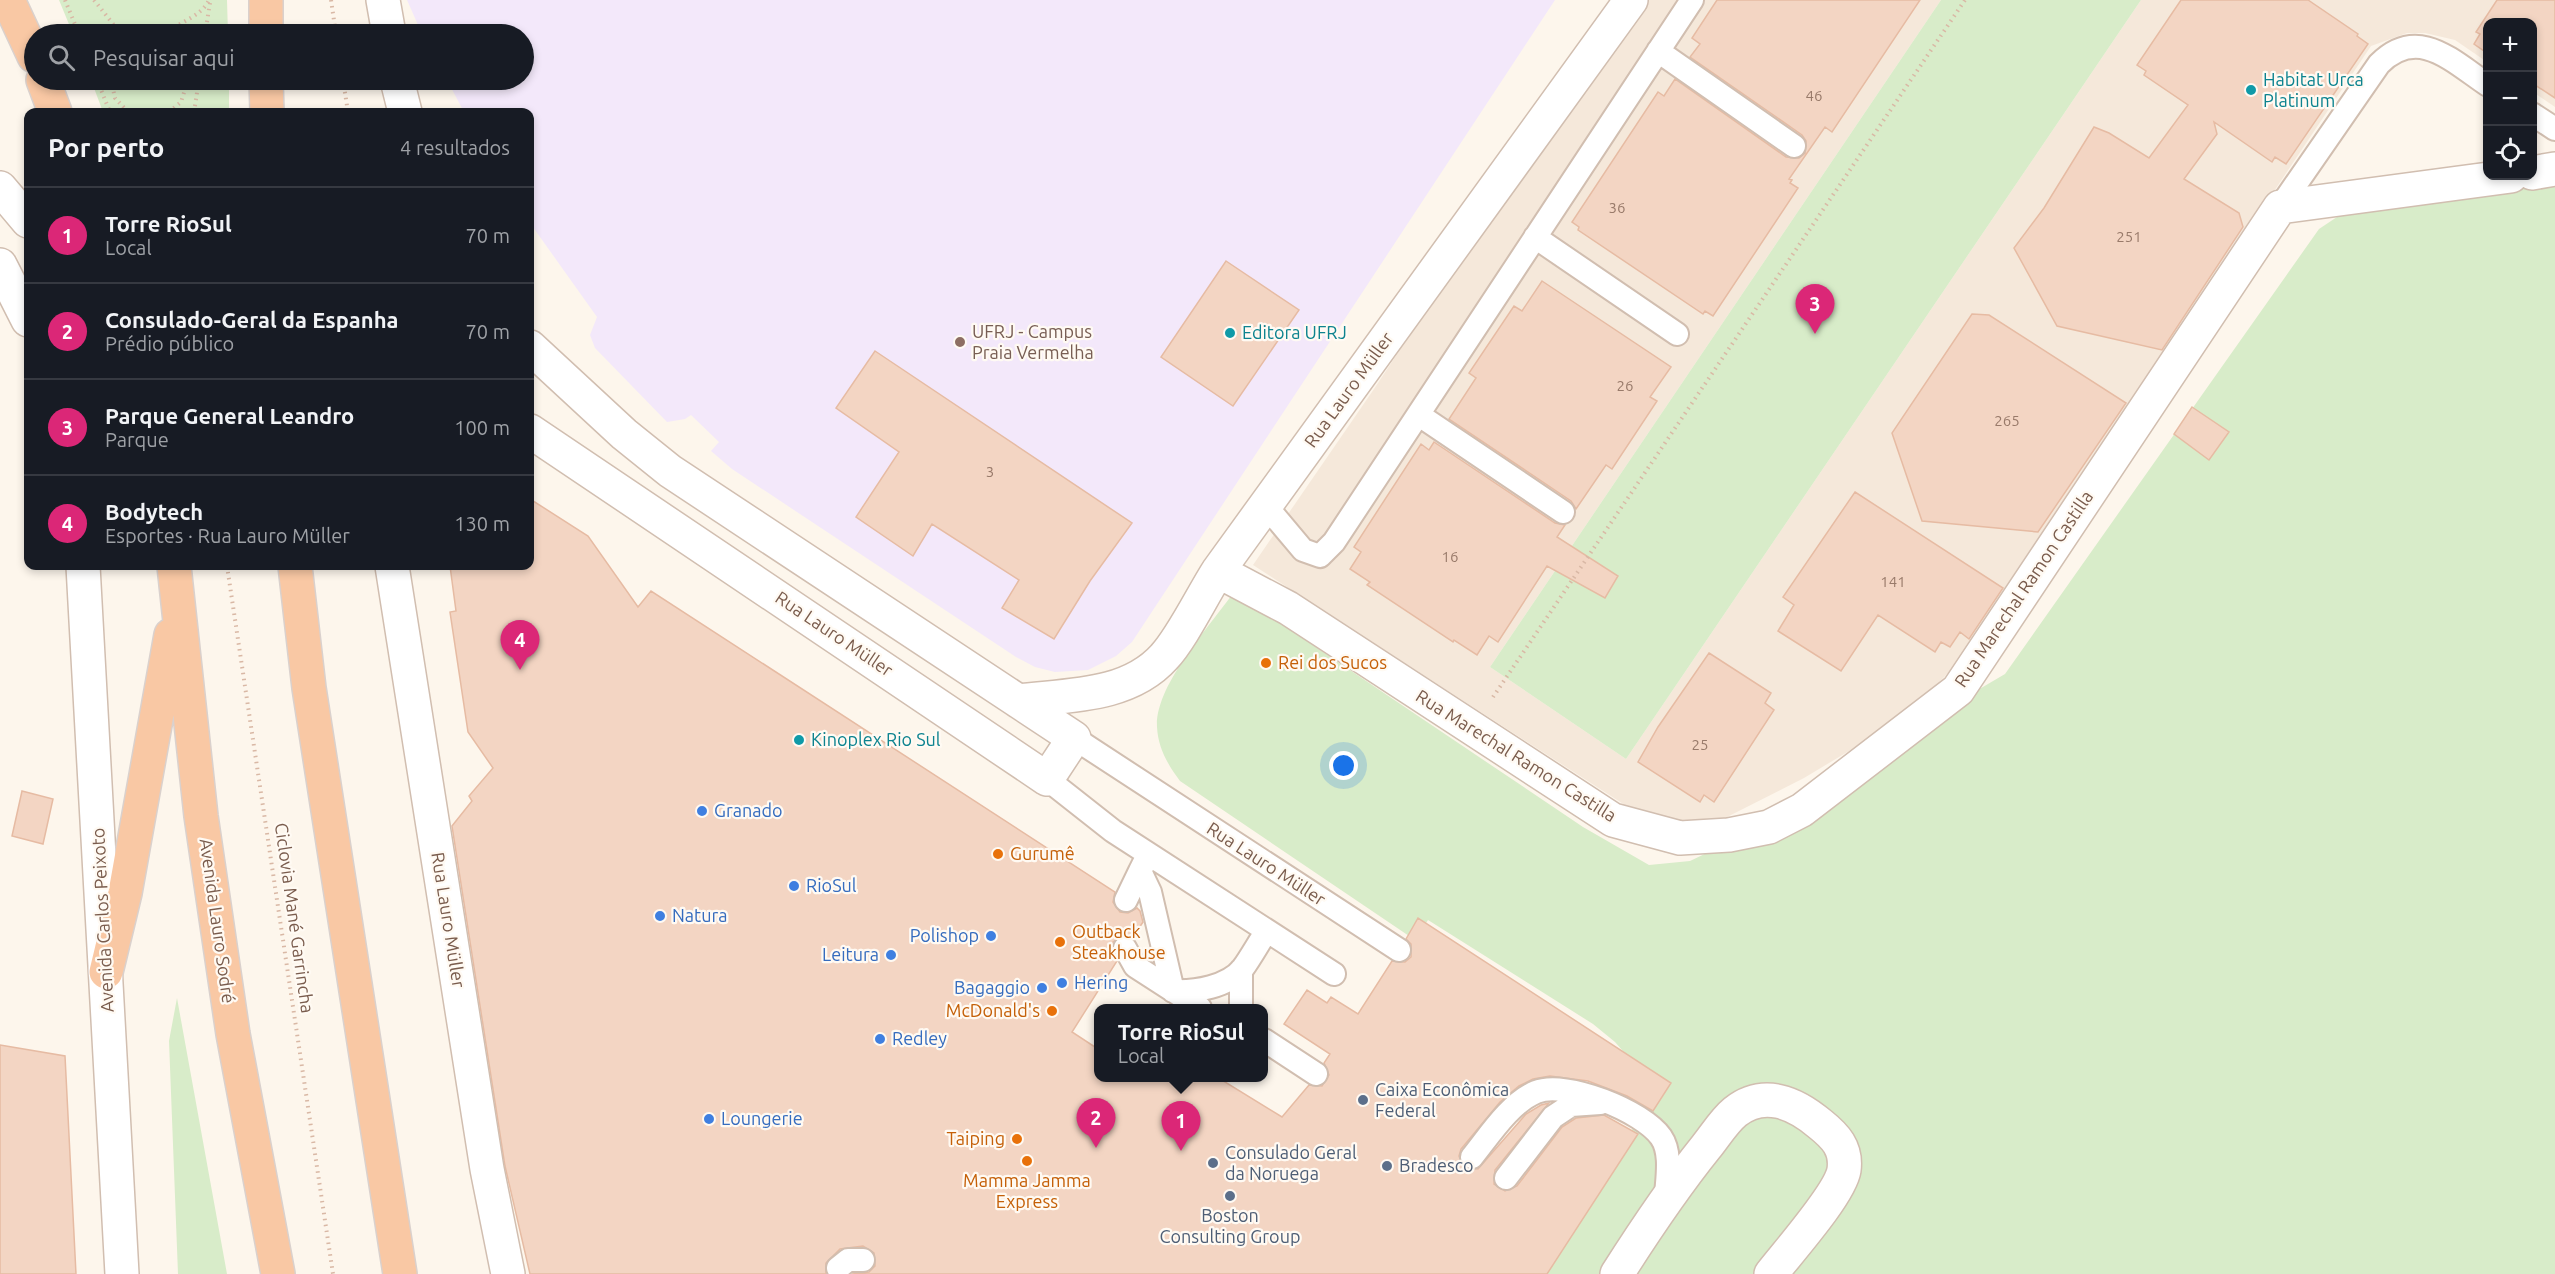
<!DOCTYPE html>
<html lang="pt">
<head>
<meta charset="utf-8">
<style>
	:root { --surface:#171b24; --page:#20242c; --text:#f1f3f6; --muted:#9ea1a6; --line:#363941; --accent:#db2777 }
	body { margin:0; font-family:Ubuntu,sans-serif; background:var(--page); color:var(--text) }
	.controls { position:absolute; right:18px; top:18px; display:grid; overflow:hidden; border-radius:12px; box-shadow:0 3px 9px #0003 }
	.controls button { width:54px; height:54px; display:grid; place-items:center; padding:0; border:0; border-bottom:2px solid var(--line); background:var(--surface); color:var(--text); font:30px sans-serif }
	.you { position:absolute; left:1344px; top:766px; width:21px; height:21px; margin:-15px; border:4px solid #fff; border-radius:50%; background:#1a73e8; box-shadow:0 0 0 9px #1a73e833 }
	.badge { display:grid; place-items:center; width:39px; height:39px; border-radius:50%; background:var(--accent); color:#fff; font-size:20px; font-weight:700 }
	.pin { position:absolute; translate:-50% -50px; filter:drop-shadow(0 2px 3px #0008) }
	.pin::after { content:''; position:absolute; top:32px; width:21px; height:18px; background:inherit; clip-path:polygon(0 0,100% 0,50% 100%) }
	.popup { position:absolute; left:1094px; top:1004px; width:174px; height:78px; box-sizing:border-box; display:grid; place-content:center; border-radius:12px; background:var(--surface); filter:drop-shadow(0 2px 4px #0005); font-size:20px; white-space:nowrap; color:var(--muted) }
	.popup b { font-size:22px; color:var(--text) }
	.popup::after { content:''; position:absolute; left:50%; top:100%; margin-left:-12px; border:12px solid transparent; border-top-color:var(--surface) }
	.list { margin:0; padding:0; list-style:none }
	h2 { display:flex; justify-content:space-between; align-items:center; height:78px; margin:0; padding:0 24px; font-size:26px }
	h2 small { font-size:20px; font-weight:400; color:var(--muted) }
	.list li { display:grid; grid-template-columns:39px 1fr auto; gap:18px; align-items:center; box-sizing:border-box; height:96px; padding:0 24px; border-top:2px solid var(--line) }
	.list b { display:block; font-size:22px; white-space:nowrap }
	.list p { margin:0; font-size:20px; white-space:nowrap; color:var(--muted) }
	.list em { font-size:20px; font-style:normal; color:var(--muted) }
	.icon { flex:none; width:33px; height:33px; fill:none; stroke:currentColor; stroke-width:2; stroke-linecap:round; stroke-linejoin:round }
	.map { position:relative; flex:none; width:2555px; height:1274px; overflow:hidden }
	.search { position:absolute; background:var(--surface); box-shadow:0 3px 9px #0003; left:24px; top:24px; width:510px; height:66px; display:flex; align-items:center; gap:15px; box-sizing:border-box; padding:0 21px; border-radius:33px; color:var(--muted); font-size:22px }
	.panel { position:absolute; background:var(--surface); box-shadow:0 3px 9px #0003; left:24px; top:108px; width:510px; height:462px; border-radius:12px }
	.map>svg:first-child { display:block }
	.residential { fill:#f5e8da }
	.education { fill:#f3e8fa }
	.green { fill:#d8ecc9 }
	.building { fill:#f3d5c3; stroke:#e6bba3; stroke-width:1.5 }
	.lines { fill:none; stroke-linecap:round; stroke-linejoin:round }
	.service-casing { stroke:#d1beb0; stroke-width:26 }
	.minor-casing { stroke:#d1beb0; stroke-width:36 }
	.tertiary-casing { stroke:#d1beb0; stroke-width:36 }
	.trunk-casing { stroke:#dad1cd; stroke-width:36 }
	.path { stroke:#d9b8a5; stroke-width:4; stroke-dasharray:1.5 4.5; stroke-linecap:butt }
	.service { stroke:#fff; stroke-width:22 }
	.minor { stroke:#fff; stroke-width:33 }
	.tertiary { stroke:#fff; stroke-width:33 }
	.trunk { stroke:#f9c8a4; stroke-width:33 }
	.culture-dot { fill:#0f9aa8; stroke:#fffaf3; stroke-width:2 }
	.education-dot { fill:#8d6e63; stroke:#fffaf3; stroke-width:2 }
	.food-dot { fill:#e8710a; stroke:#fffaf3; stroke-width:2 }
	.shop-dot { fill:#3f7fe0; stroke:#fffaf3; stroke-width:2 }
	.service-dot { fill:#5c6f8a; stroke:#fffaf3; stroke-width:2 }
	.labels { text-anchor:middle; stroke-width:4.5; stroke-linejoin:round; paint-order:stroke }
	.number-label { font-size:15px; fill:#987a6a }
	.culture-label { font-size:18px; fill:#0d838f; stroke:#fffaf3; text-anchor:start }
	.education-label { font-size:18px; fill:#785e54; stroke:#fffaf3; text-anchor:start }
	.street-label { font-size:18px; fill:#7a5c4d; stroke:#fffaf3 }
	.food-label { font-size:18px; fill:#c56008; stroke:#fffaf3; text-anchor:start }
	.shop-label { font-size:18px; fill:#366cbe; stroke:#fffaf3; text-anchor:start }
	.service-label { font-size:18px; fill:#4e5e75; stroke:#fffaf3; text-anchor:start }
</style>
</head>
<body>
<div class="map">
<svg width="2555" height="1274" viewBox="0 0 2555 1274">
	<rect width="100%" height="100%" fill="#fdf6ec"/>
	<path class="residential" d="M 1631,0 L 1941,0 L 1490,667 L 1626,759 L 2141,0 L 2555,0 L 2555,107 L 2533,92 L 2532,22 L 2488,22 L 2487,62 L 2455,40 L 2425,33 L 2407,33 L 2371,46 L 1972,643 L 1947,674 L 1920,702 L 1864,742 L 1804,778 L 1725,818 L 1680,823 L 1645,816 L 1628,807 L 1253,565 L 1374,389 Z"/>
	<path class="education" d="M 407,0 L 1555,0 L 1132,642 L 1116,656 L 1088,670 L 1055,672 L 1035,667 L 1016,657 L 732,469 L 711,451 L 719,442 L 691,415 L 685,419 L 667,422 L 595,348 L 590,335 L 597,317 L 530,223 L 530,112 L 464,112 L 447,80 L 524,80 L 524,34 L 422,34 Z"/>
	<path class="green" d="M 59,0 L 227,0 L 228,34 L 73,34 Z
		M 1941,0 L 2141,0 L 1626,759 L 1490,667 Z
		M 91,80 L 229,80 L 229,112 L 103,112 Z
		M 2555,170 L 2555,1274 L 1541,1274 L 1649,1103 L 1650,1082 L 1615,1042 L 1593,1024 L 1428,920 L 1415,940 L 1180,781 C 1168,765 1158,748 1157,727 C 1155,685 1210,626 1234,592 L 1583,827 L 1649,865 L 1690,861 L 1734,840 L 1857,761 L 2005,674 L 2319,229 L 2346,211 Z
		M 177,998 L 227,1274 L 178,1274 L 169,1041 Z"/>
	<path class="building" d="M 1717,0 L 1920,0 L 1832,132 L 1825,127 L 1789,179 L 1792,180 L 1790,183 L 1798,188 L 1713,316 L 1705,311 L 1703,314 L 1578,230 L 1579,227 L 1572,222 L 1658,92 L 1664,96 L 1675,79 L 1786,157 L 1799,158 L 1805,153 L 1806,141 L 1802,135 L 1690,57 L 1700,44 L 1692,38 Z
		M 2181,0 L 2308,0 L 2358,34 L 2357,36 L 2368,44 L 2286,164 L 2275,157 L 2272,162 L 2214,122 L 2217,134 L 2184,179 L 2239,213 L 2243,227 L 2162,350 L 2057,326 L 2014,248 L 2044,208 L 2094,127 L 2109,133 L 2149,158 L 2188,105 L 2144,75 L 2146,71 L 2137,65 Z
		M 2497,0 L 2555,0 L 2555,98 L 2532,83 L 2532,22 L 2487,22 L 2487,53 L 2474,44 L 2480,34 L 2476,32 Z
		M 1226,261 L 1299,310 L 1233,406 L 1161,357 Z
		M 1542,281 L 1671,367 L 1650,397 L 1657,401 L 1612,469 L 1606,465 L 1576,509 L 1571,501 L 1449,419 L 1476,378 L 1469,373 L 1514,306 L 1522,311 Z
		M 1972,314 L 1989,315 L 2126,403 L 2038,532 L 1922,521 L 1892,433 Z
		M 875,351 L 1132,523 L 1090,581 L 1054,639 L 1002,608 L 1019,580 L 932,524 L 913,556 L 856,517 L 899,452 L 836,408 Z
		M 2192,407 L 2229,432 L 2209,460 L 2174,434 Z
		M 1434,442 L 1555,523 L 1565,525 L 1557,537 L 1618,576 L 1605,598 L 1547,566 L 1498,642 L 1489,636 L 1477,655 L 1454,640 L 1453,642 L 1367,585 L 1370,582 L 1350,569 L 1361,552 L 1354,547 L 1421,444 L 1429,450 Z
		M 1855,492 L 2003,588 L 1969,639 L 1960,632 L 1950,647 L 1941,642 L 1935,652 L 1878,615 L 1841,671 L 1778,631 L 1794,605 L 1783,597 Z
		M 530,499 L 588,536 L 638,607 L 651,591 L 1115,892 L 1113,902 L 1120,912 L 1128,913 L 1137,908 L 1140,911 L 1143,922 L 1133,937 L 1125,935 L 1113,942 L 1112,948 L 1117,961 L 1072,1032 L 1098,1049 L 1098,1077 L 1217,1077 L 1282,1117 L 1309,1085 L 1322,1086 L 1329,1075 L 1324,1063 L 1330,1054 L 1284,1024 L 1307,990 L 1327,1003 L 1331,997 L 1358,1014 L 1392,961 L 1405,962 L 1411,957 L 1411,944 L 1406,939 L 1418,918 L 1671,1083 L 1653,1111 L 1627,1096 L 1588,1081 L 1550,1076 L 1533,1079 L 1519,1086 L 1500,1102 L 1461,1149 L 1459,1156 L 1463,1167 L 1478,1169 L 1526,1114 L 1541,1105 L 1549,1103 L 1495,1170 L 1494,1184 L 1505,1191 L 1517,1186 L 1562,1127 L 1576,1118 L 1604,1115 L 1638,1134 L 1547,1274 L 852,1274 L 869,1272 L 875,1266 L 874,1253 L 863,1246 L 840,1249 L 826,1263 L 826,1274 L 530,1274 L 505,1166 L 452,826 L 472,801 L 469,796 L 493,768 L 468,732 L 450,612 L 456,611 L 450,566 L 530,566 Z
		M 1709,653 L 1771,693 L 1765,703 L 1774,710 L 1714,802 L 1704,795 L 1700,802 L 1638,762 L 1658,727 Z
		M 22,791 L 53,799 L 43,844 L 12,836 Z
		M 0,1045 L 65,1056 L 76,1274 L 0,1274 Z"/>
	<g class="lines">
		<g class="service-casing">
			<path id="service" d="M 1658,51 L 1794,146
				M 2532,114 L 2555,129
				M 2280,207 L 2379,64 C 2418,25 2452,61 2488,85
				M 1535,237 L 1677,334
				M 1419,415 L 1563,512
				M 1266,506 L 1303,550 L 1320,556 L 1334,542 L 1692,0
				M 1074,738 L 1399,950
				M 1047,779 L 1113,831 L 1334,974
				M 1148,855 L 1140,871 L 1150,892 L 1173,991
				M 1126,900 L 1140,871
				M 1125,948 L 1135,966 L 1200,1008
				M 1173,991 C 1195,992 1228,987 1243,968 C 1251,957 1258,944 1266,932
				M 1241,1008 L 1241,970
				M 1264,1040 L 1316,1074
				M 1472,1157 C 1489,1136 1510,1103 1536,1092 C 1566,1080 1643,1111 1661,1137 C 1672,1153 1667,1178 1666,1196
				M 1506,1178 L 1553,1117 L 1571,1105 L 1600,1103
				M 838,1268 L 848,1260 L 863,1260"/>
		</g>
		<g class="minor-casing">
			<path id="minor" d="M 383,0 L 389,34
				M 397,80 L 405,112
				M 2532,173 L 2555,169
				M 0,265 L 28,320
				M 530,347 L 624,434 L 670,471 L 1074,738 L 1047,779 L 530,431
				M 83,566 L 122,1274
				M 392,566 L 487,1169 L 508,1274
				M 1218,571 L 1288,608 L 1613,820 L 1680,838 L 1729,835 L 1769,827 L 1802,810 L 1958,690 L 2280,207 L 2511,176
				M 1018,701 C 1068,695 1128,697 1164,657 C 1182,638 1203,594 1218,571 L 1631,0
				M 1617,1274 C 1645,1230 1673,1188 1706,1147 C 1715,1136 1724,1121 1735,1112 C 1764,1089 1795,1103 1820,1124 C 1835,1136 1847,1148 1844,1170 C 1840,1194 1788,1252 1771,1274"/>
		</g>
		<g class="tertiary-casing">
			<path id="tertiary" d="M 0,188 L 28,221"/>
		</g>
		<g class="trunk-casing">
			<path id="trunk" d="M 8,0 L 34,56
				M 266,0 L 266,34
				M 43,80 L 55,112
				M 266,80 L 267,112
				M 174,566 L 201,816 L 233,1034 L 278,1274
				M 295,566 L 309,688 L 400,1274
				M 106,972 L 125,893 L 171,635"/>
		</g>
		<path class="path" d="M 65,0 L 79,34
			M 94,0 L 121,34
			M 331,0 L 336,34
			M 164,34 C 178,23 202,16 209,0
			M 205,34 L 210,3
			M 97,80 L 110,112
			M 111,80 L 115,98 L 128,112
			M 343,80 L 348,112
			M 169,112 L 181,102 L 188,80
			M 194,112 L 199,80
			M 227,566 L 333,1274
			M 1493,697 L 1965,0"/>
		<use href="#service" class="service"/>
		<use href="#minor" class="minor"/>
		<use href="#tertiary" class="tertiary"/>
		<use href="#trunk" class="trunk"/>
	</g>
	<g class="culture-dot">
		<circle cx="2251" cy="90" r="6"/>
		<circle cx="1230" cy="333" r="6"/>
		<circle cx="799" cy="740" r="6"/>
	</g>
	<circle class="education-dot" cx="960" cy="342" r="6"/>
	<g class="food-dot">
		<circle cx="1266" cy="663" r="6"/>
		<circle cx="998" cy="854" r="6"/>
		<circle cx="1060" cy="942" r="6"/>
		<circle cx="1052" cy="1011" r="6"/>
		<circle cx="1017" cy="1139" r="6"/>
		<circle cx="1027" cy="1161" r="6"/>
	</g>
	<g class="shop-dot">
		<circle cx="702" cy="811" r="6"/>
		<circle cx="794" cy="886" r="6"/>
		<circle cx="660" cy="916" r="6"/>
		<circle cx="991" cy="936" r="6"/>
		<circle cx="891" cy="955" r="6"/>
		<circle cx="1062" cy="983" r="6"/>
		<circle cx="1042" cy="988" r="6"/>
		<circle cx="880" cy="1039" r="6"/>
		<circle cx="709" cy="1119" r="6"/>
	</g>
	<g class="service-dot">
		<circle cx="1363" cy="1100" r="6"/>
		<circle cx="1213" cy="1163" r="6"/>
		<circle cx="1387" cy="1166" r="6"/>
		<circle cx="1230" cy="1196" r="6"/>
	</g>
	<g class="labels">
		<g class="number-label">
			<text x="1814" y="101">46</text>
			<text x="1617" y="213">36</text>
			<text x="2129" y="242">251</text>
			<text x="1625" y="391">26</text>
			<text x="2007" y="426">265</text>
			<text x="990" y="477">3</text>
			<text x="1450" y="562">16</text>
			<text x="1893" y="587">141</text>
			<text x="1700" y="750">25</text>
		</g>
		<g class="culture-label">
			<text x="2263" y="86">Habitat Urca<tspan x="2263" dy="21">Platinum</tspan></text>
			<text x="1242" y="339">Editora UFRJ</text>
			<text x="811" y="746">Kinoplex Rio Sul</text>
		</g>
		<g class="education-label">
			<text x="972" y="338">UFRJ - Campus<tspan x="972" dy="21">Praia Vermelha</tspan></text>
		</g>
		<g class="street-label">
			<text transform="translate(1349 390) rotate(-54)" y="6">Rua Lauro Müller</text>
			<text transform="translate(2024 589) rotate(-56)" y="6">Rua Marechal Ramon Castilla</text>
			<text transform="translate(834 634) rotate(34)" y="6">Rua Lauro Müller</text>
			<text transform="translate(1516 756) rotate(32)" y="6">Rua Marechal Ramon Castilla</text>
			<text transform="translate(1266 864) rotate(33)" y="6">Rua Lauro Müller</text>
			<text transform="translate(294 918) rotate(82)" y="6">Ciclovia Mané Garrincha</text>
			<text transform="translate(103 920) rotate(-93)" y="6">Avenida Carlos Peixoto</text>
			<text transform="translate(448 920) rotate(81)" y="6">Rua Lauro Müller</text>
			<text transform="translate(217 921) rotate(82)" y="6">Avenida Lauro Sodré</text>
		</g>
		<g class="food-label">
			<text x="1278" y="669">Rei dos Sucos</text>
			<text x="1010" y="860">Gurumê</text>
			<text x="1072" y="938">Outback<tspan x="1072" dy="21">Steakhouse</tspan></text>
			<text x="1040" y="1017" text-anchor="end">McDonald's</text>
			<text x="1005" y="1145" text-anchor="end">Taiping</text>
			<text x="1027" y="1187" text-anchor="middle">Mamma Jamma<tspan x="1027" dy="21">Express</tspan></text>
		</g>
		<g class="shop-label">
			<text x="714" y="817">Granado</text>
			<text x="806" y="892">RioSul</text>
			<text x="672" y="922">Natura</text>
			<text x="979" y="942" text-anchor="end">Polishop</text>
			<text x="879" y="961" text-anchor="end">Leitura</text>
			<text x="1074" y="989">Hering</text>
			<text x="1030" y="994" text-anchor="end">Bagaggio</text>
			<text x="892" y="1045">Redley</text>
			<text x="721" y="1125">Loungerie</text>
		</g>
		<g class="service-label">
			<text x="1375" y="1096">Caixa Econômica<tspan x="1375" dy="21">Federal</tspan></text>
			<text x="1225" y="1159">Consulado Geral<tspan x="1225" dy="21">da Noruega</tspan></text>
			<text x="1399" y="1172">Bradesco</text>
			<text x="1230" y="1222" text-anchor="middle">Boston<tspan x="1230" dy="21">Consulting Group</tspan></text>
		</g>
	</g>
</svg>
<div class="controls">
<button>+</button>
<button>−</button>
<button><svg class="icon" aria-label="locate" viewBox="0 0 24 24"><circle cx="12" cy="12" r="6"/><path d="M12 2v4M12 18v4M2 12h4M18 12h4"/></svg></button>
</div>
<div class="you"></div>
<div class="pin badge" style="left:1181px;top:1151px">1</div>
<div class="popup"><b>Torre RioSul</b>Local</div>
<div class="pin badge" style="left:1096px;top:1148px">2</div>
<div class="pin badge" style="left:1815px;top:334px">3</div>
<div class="pin badge" style="left:520px;top:670px">4</div>
<div class="search"><svg class="icon" aria-label="search" viewBox="0 0 24 24"><circle cx="10" cy="10" r="6"/><path d="M15 15l6 6"/></svg>Pesquisar aqui</div>
<section class="panel">
<h2>Por perto<small>4 resultados</small></h2>
<ul class="list">
<li><span class="badge">1</span><div><b>Torre RioSul</b><p>Local</p></div><em>70 m</em></li>
<li><span class="badge">2</span><div><b>Consulado-Geral da Espanha</b><p>Prédio público</p></div><em>70 m</em></li>
<li><span class="badge">3</span><div><b>Parque General Leandro</b><p>Parque</p></div><em>100 m</em></li>
<li><span class="badge">4</span><div><b>Bodytech</b><p>Esportes · Rua Lauro Müller</p></div><em>130 m</em></li>
</ul>
</section>
</div>
</body>
</html>
